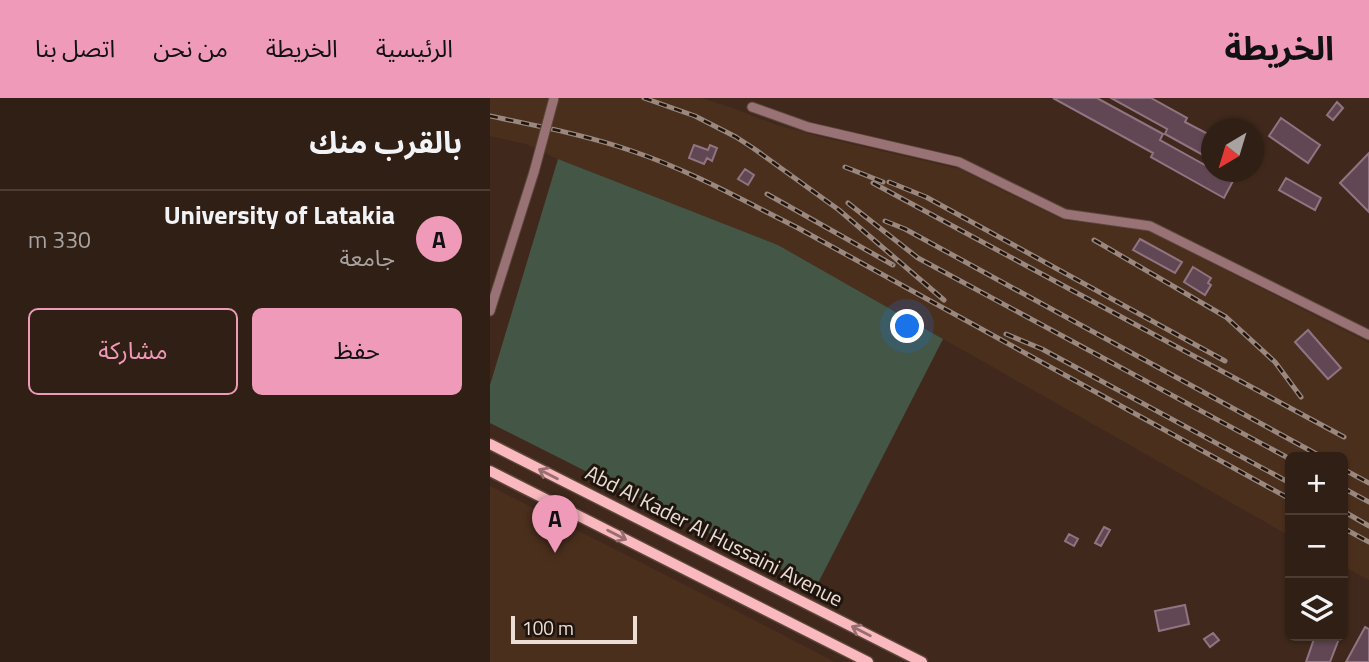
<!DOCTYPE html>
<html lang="ar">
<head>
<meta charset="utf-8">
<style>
	:root { --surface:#301f15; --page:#38271e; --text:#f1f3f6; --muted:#a8a2a0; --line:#4b3d34; --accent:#ef9ab8 }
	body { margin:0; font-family:"Titillium Web","Noto Sans Arabic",sans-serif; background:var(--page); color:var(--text); direction:rtl }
	.controls { position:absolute; right:21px; bottom:21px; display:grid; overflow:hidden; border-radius:10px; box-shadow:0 2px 5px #0004 }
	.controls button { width:63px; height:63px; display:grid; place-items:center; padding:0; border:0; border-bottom:2px solid var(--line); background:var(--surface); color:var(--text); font:35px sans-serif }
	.compass { position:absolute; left:711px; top:21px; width:63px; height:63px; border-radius:50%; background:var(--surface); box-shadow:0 2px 5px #0004; rotate:218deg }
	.scale { position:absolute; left:21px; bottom:18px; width:126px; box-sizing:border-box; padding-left:7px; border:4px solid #ecddd5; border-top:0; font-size:19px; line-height:24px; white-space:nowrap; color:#ecddd5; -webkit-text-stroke:5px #1f150f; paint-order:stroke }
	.you { position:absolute; left:418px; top:229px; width:24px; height:24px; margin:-18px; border:5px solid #fff; border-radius:50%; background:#1a73e8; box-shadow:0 0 0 10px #1a73e833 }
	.badge { display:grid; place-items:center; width:46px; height:46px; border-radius:50%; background:var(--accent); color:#111; font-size:23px; font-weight:700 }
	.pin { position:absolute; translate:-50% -58px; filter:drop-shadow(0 2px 4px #0008) }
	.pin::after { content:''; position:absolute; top:37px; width:24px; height:21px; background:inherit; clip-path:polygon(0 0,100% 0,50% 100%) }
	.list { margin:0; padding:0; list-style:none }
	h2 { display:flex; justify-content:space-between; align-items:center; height:91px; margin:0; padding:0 28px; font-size:30px }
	h2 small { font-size:23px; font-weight:400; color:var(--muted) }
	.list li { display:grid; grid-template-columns:46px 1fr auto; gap:21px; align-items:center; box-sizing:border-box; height:98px; padding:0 28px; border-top:2px solid var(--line) }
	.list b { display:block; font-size:26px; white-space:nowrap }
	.list p { margin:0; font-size:23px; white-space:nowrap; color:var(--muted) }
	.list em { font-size:23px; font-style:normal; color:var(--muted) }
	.actions { display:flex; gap:14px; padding:21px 28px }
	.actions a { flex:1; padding:16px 0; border:2px solid var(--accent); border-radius:10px; text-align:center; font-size:24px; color:var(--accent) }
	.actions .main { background:var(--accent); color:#111 }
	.icon { flex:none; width:38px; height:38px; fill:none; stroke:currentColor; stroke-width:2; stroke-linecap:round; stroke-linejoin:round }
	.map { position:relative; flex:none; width:879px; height:564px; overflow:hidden; direction:ltr }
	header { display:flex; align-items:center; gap:42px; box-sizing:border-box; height:98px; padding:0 35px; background:var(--accent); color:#111 }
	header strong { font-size:33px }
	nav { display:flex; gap:38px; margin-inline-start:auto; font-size:24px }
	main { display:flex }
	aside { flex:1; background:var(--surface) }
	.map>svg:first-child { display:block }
	.built { fill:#4b2f1d }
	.green { fill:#445645 }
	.building { fill:#614754; stroke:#917482; stroke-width:2 }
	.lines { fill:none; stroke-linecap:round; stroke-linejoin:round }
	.minor-casing { stroke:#5c463a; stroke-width:11 }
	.major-casing { stroke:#5c463a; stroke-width:13 }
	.minor { stroke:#997276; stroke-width:9 }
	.major { stroke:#fab9bf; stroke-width:10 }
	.rail-casing { stroke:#9a877d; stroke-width:5 }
	.rail { stroke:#1f150f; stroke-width:2.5; stroke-dasharray:8; stroke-linecap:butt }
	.minor-bridge-casing { stroke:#5c463a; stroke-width:11; stroke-linecap:butt }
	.minor-bridge { stroke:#997276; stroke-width:9 }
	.oneway { stroke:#976f70 }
	.labels { text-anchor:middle; stroke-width:6; stroke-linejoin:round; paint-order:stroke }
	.street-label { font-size:21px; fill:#ecddd5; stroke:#1f150f }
</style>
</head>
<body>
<header>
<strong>الخريطة</strong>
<nav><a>الرئيسية</a><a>الخريطة</a><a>من نحن</a><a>اتصل بنا</a></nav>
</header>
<main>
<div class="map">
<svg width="879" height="564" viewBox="0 0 879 564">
	<rect width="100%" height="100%" fill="#40291c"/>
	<path class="built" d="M 0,0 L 211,0 L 240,9 L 284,26 L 335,40 L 469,71 L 573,122 L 656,132 L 879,245 L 879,482 L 853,468 L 853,359 L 800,359 L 800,438 L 288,147 L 68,61 L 36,46 L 0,38 Z
		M 0,388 L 262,521 L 345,564 L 0,564 Z"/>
	<path class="green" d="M 68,61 L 288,147 L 453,241 L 326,489 L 0,325 L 0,287 Z"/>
	<path class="building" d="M 563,0 L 607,0 L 673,36 L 670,42 L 722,71 L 722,74 L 726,74 L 743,83 L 734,100 L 661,59 L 663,55 Z
		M 621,0 L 661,0 L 697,20 L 695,24 L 722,38 L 722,62 L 675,36 L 677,31 Z
		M 847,4 L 853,10 L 843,22 L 837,17 Z
		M 791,20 L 830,47 L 818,65 L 779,38 Z
		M 204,47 L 218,52 L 220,47 L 227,50 L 222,63 L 217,60 L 214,66 L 199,60 Z
		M 879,55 L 879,114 L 850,85 Z
		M 255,71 L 264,77 L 258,87 L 248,81 Z
		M 796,80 L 831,100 L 825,112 L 789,92 Z
		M 650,141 L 692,164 L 685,175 L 643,152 Z
		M 703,169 L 721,180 L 718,185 L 721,187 L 715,197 L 694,184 Z
		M 818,232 L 851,270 L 838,281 L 805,244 Z
		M 614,429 L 620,432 L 611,448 L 605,445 Z
		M 579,436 L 588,441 L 584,448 L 575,443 Z
		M 695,507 L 699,526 L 669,533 L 665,513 Z
		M 875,529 L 879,531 L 879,564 L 856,564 Z
		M 723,535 L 729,542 L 720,549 L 714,541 Z
		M 825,538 L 850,538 L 840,564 L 816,564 Z"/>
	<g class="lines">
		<g class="minor-casing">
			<path id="minor" d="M 262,9 L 318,29 L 469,64 L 575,116 L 660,128 L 879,237
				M 0,213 L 44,74"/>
		</g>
		<g class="major-casing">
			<path id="major" d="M 0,346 L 432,564
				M 0,373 L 378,564"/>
		</g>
		<use href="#minor" class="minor"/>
		<use href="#major" class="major"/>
		<g class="rail-casing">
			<path id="rail" d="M 154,0 L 205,18 L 246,39 L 263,50 L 349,112 L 454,202
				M 0,18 C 47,28 96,37 142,53 C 199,72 254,103 308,130 L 800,401
				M 355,69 L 393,84
				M 399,84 L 436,99 L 735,263
				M 383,85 L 854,339
				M 277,96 L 403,167
				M 358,105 L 428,160 L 800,361
				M 395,123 L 415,131 L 832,359
				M 604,142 L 736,219 L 785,264 L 811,299
				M 516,236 L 552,251 L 800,385
				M 853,371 L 879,385
				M 853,390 L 879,404
				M 853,413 L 879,428
				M 853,430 L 879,444"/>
		</g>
		<use href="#rail" class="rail"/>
		<g class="minor-bridge-casing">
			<path id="minor-bridge" d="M 44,74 L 64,0"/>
		</g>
		<use href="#minor-bridge" class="minor-bridge"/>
	</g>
	<defs><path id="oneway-shaft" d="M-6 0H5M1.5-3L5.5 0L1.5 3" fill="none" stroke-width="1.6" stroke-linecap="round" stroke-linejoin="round" transform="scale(1.75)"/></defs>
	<g class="oneway">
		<use href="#oneway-shaft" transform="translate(58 376) rotate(-153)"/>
		<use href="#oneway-shaft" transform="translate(127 437) rotate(27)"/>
		<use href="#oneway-shaft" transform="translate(371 533) rotate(-153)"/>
	</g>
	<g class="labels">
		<g class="street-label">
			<text transform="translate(224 438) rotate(27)" y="7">Abd Al Kader Al Hussaini Avenue</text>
		</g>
	</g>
</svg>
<div class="controls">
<button>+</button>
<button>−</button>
<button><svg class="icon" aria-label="layers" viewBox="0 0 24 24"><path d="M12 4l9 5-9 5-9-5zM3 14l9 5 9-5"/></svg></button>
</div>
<svg class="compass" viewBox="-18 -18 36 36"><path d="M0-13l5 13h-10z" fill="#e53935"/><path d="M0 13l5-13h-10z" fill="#a8a2a0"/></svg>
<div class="scale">100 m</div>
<div class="you"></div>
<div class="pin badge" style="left:65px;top:455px">A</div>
</div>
<aside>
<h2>بالقرب منك<small></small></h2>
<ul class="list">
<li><span class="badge">A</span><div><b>University of Latakia</b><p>جامعة</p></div><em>330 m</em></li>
</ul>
<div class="actions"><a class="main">حفظ</a><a>مشاركة</a></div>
</aside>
</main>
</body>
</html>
